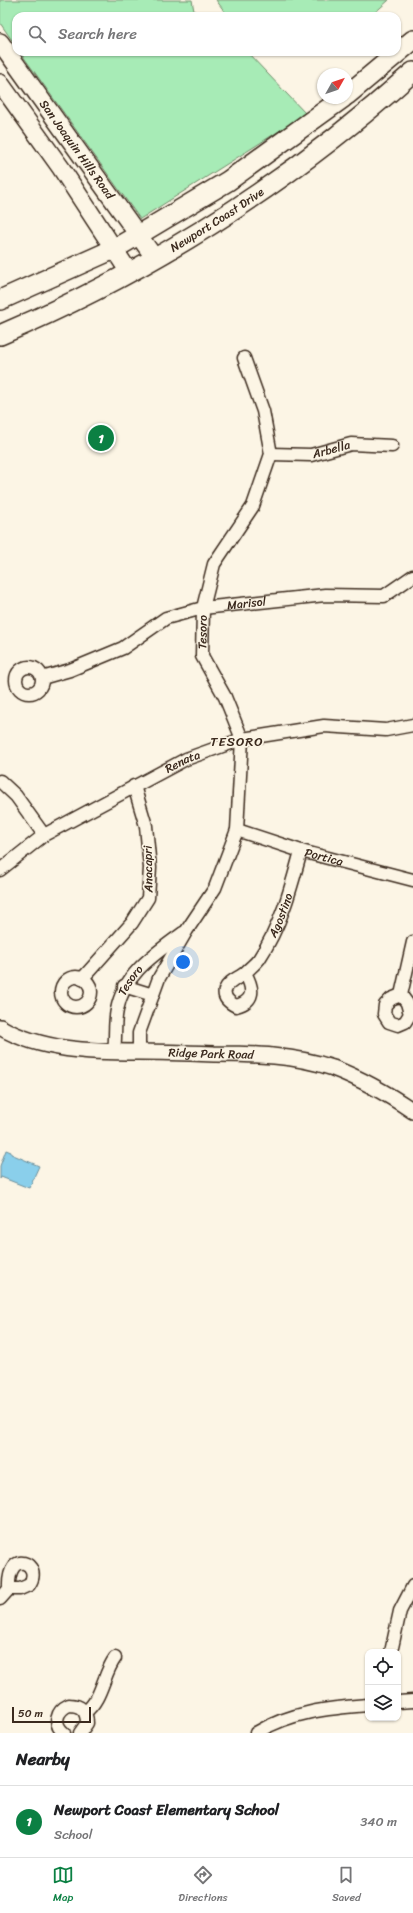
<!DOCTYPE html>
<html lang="en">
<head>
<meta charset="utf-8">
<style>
	:root { --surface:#fff; --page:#f2f2f2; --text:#202124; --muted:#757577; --line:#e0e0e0; --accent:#0b8043 }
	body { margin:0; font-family:Sriracha,sans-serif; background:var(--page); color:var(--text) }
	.controls { position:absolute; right:12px; bottom:12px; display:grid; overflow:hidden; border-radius:8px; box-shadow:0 1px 3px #0004 }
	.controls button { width:36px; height:36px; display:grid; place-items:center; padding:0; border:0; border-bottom:1px solid var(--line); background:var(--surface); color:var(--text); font:20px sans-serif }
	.compass { position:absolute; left:317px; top:68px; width:36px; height:36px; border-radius:50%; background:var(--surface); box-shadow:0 1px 3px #0004; rotate:50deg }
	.scale { position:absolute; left:12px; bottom:10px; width:79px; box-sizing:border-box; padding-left:4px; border:2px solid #3b2a1e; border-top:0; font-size:11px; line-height:14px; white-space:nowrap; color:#3b2a1e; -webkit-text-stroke:3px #fcf5e5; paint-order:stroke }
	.you { position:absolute; left:183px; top:962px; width:14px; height:14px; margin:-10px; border:3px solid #fff; border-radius:50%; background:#1a73e8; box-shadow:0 0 0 6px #1a73e833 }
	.badge { display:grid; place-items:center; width:26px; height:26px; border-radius:50%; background:var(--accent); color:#fff; font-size:13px; font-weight:700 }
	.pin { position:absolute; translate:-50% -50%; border:2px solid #fff; box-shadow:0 1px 4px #0006 }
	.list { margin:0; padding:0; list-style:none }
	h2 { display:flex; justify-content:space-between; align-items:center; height:52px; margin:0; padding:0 16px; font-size:17px }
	h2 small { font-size:13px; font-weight:400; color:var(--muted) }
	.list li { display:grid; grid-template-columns:26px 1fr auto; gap:12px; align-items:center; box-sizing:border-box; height:72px; padding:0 16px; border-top:1px solid var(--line) }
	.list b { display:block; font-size:15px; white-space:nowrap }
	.list p { margin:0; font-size:13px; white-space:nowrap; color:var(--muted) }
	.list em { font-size:13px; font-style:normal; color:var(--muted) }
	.icon { flex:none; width:22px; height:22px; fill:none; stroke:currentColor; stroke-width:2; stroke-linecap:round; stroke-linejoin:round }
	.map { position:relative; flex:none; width:413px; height:1733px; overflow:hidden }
	.search { position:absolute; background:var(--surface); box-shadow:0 1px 3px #0004; left:12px; right:12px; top:12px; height:44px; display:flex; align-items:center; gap:10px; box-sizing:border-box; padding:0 14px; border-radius:12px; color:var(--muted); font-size:15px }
	.sheet { height:124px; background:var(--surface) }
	nav { display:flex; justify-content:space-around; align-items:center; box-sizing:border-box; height:56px; border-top:1px solid var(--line); background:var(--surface); font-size:11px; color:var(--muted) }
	nav a { display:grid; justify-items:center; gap:2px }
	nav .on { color:var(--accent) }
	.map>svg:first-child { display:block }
	.green { fill:#a7ebb6; stroke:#718a6a }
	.water { fill:#8acfeb; stroke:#6a8d99 }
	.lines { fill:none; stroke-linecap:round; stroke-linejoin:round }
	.minor-casing { stroke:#3b2a1e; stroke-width:15 }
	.tertiary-casing { stroke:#3b2a1e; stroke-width:18 }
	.secondary-casing { stroke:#3b2a1e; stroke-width:20 }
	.primary-casing { stroke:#3b2a1e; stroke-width:22 }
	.minor { stroke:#fcf5e5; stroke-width:12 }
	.tertiary { stroke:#fcf5e5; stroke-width:15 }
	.secondary { stroke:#fcf5e5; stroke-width:17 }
	.primary { stroke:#fcf5e5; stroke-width:19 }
	.labels { text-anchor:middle; stroke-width:3.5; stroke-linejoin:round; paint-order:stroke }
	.street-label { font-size:12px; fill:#3b2a1e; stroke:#fcf5e5 }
	.neighbourhood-label { font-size:13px; letter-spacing:1px; fill:#3b2a1e; stroke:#fcf5e5 }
</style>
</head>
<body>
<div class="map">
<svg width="413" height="1733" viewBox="0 0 413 1733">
	<rect width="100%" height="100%" fill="#fcf5e5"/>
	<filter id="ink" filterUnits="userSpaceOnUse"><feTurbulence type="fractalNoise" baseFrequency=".025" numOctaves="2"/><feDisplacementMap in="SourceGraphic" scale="8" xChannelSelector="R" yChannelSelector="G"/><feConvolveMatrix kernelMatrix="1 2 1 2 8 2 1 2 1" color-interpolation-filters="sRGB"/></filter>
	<g filter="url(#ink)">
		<path class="green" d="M 0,0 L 192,0 L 194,11 L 202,16 L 16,16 L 16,46 L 0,23 Z
			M 216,0 L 389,0 L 371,16 L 228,16 Z
			M 20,52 L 247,52 L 306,114 L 140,219 Z"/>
		<path class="water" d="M 6,1150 L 11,1152 L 11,1154 L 39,1166 L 29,1188 L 1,1177 L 0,1179 L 0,1166 Z"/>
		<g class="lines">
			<g class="minor-casing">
				<g id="minor">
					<path id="s1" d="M 271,454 L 311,455 L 351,444 L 392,446"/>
					<circle cx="29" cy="680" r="13"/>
					<path id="s2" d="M 42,678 L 70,670 L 123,648 L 166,618 L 203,608 L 325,595 L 384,596 L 413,576"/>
					<path d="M 0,781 L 16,796 L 44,835"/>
					<path id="s3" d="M 237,830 L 301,851 L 413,880"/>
					<path id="s4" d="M 0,870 L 44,835 L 186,759 L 242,739 L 324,726 L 386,730 L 413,725"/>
					<path id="s5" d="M 245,973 C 254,989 255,1001 236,1006 C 230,1003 223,998 225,990 C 229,980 240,978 246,972 C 250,968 256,963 259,959 C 281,926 291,888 301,851"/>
					<circle cx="76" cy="992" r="15"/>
					<path d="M 82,979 L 132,923 L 148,898 L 150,868 L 146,826 L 134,786"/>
					<path d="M 124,986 L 153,995"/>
					<path d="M 401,995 L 407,1003 L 410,1014 L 405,1022 L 398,1025 L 389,1022 L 384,1014 L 385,1005 L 391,999 Z"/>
					<path d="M 401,995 L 413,942"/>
					<path id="s6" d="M 114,1052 C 116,1038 114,1023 117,1010 C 124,973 155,954 183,933"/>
					<path id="s7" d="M 139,1052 L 139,1033 L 159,978 L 187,930 L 215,888 L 237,830 L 242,739 L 225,697 L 202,656 L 203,608 L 214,564 L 253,506 L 271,454 L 263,411 L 244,358"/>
					<path d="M 0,1599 L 9,1589 C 7,1546 44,1564 29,1585 L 20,1589 L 9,1589"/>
					<path d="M 391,1652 L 400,1611 L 413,1586"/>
					<path d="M 398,1702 L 413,1701"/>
					<path d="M 85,1712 C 102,1700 103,1674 115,1658"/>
					<path d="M 64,1733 C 53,1724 56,1711 69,1705 C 81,1705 87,1711 87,1723 L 80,1733"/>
					<path d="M 256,1733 C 290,1712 329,1708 368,1705"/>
				</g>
			</g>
			<g class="tertiary-casing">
				<g id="tertiary">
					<path id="s8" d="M 0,1027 C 41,1051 92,1052 138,1052 C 163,1052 189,1053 214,1054 C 254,1054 295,1055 333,1068 C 362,1079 388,1094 413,1111"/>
				</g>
			</g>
			<g class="secondary-casing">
				<g id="secondary">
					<path id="s9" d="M 0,42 L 154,257"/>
					<path d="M 0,83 L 61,168 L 129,272"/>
				</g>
			</g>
			<g class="primary-casing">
				<g id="primary">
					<path d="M 347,95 L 413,40"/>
					<path d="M 0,300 L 114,249 L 138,235 L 228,181 L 343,98"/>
					<path id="s10" d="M 0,335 C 151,271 291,181 413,72"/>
				</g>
			</g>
			<use href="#minor" class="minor"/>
			<use href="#tertiary" class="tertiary"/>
			<use href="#secondary" class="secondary"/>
			<use href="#primary" class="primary"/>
		</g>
	</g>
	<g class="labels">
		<g class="street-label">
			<text dy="4" stroke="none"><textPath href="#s9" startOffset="132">San Joaquin Hills Road</textPath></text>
			<text dy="4" stroke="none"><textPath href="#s10" startOffset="246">Newport Coast Drive</textPath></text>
			<text dy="4" stroke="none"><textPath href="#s1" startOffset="61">Arbella</textPath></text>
			<text dy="4" stroke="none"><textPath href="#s2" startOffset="221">Marisol</textPath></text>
			<text dy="4" stroke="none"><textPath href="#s7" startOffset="453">Tesoro</textPath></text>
			<text dy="4" stroke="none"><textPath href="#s4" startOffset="213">Renata</textPath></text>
			<text dy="4" stroke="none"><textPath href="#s3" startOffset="91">Portica</textPath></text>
			<text transform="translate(148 869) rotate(-91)" y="4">Anacapri</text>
			<text dy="4" stroke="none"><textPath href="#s5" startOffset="159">Agostino</textPath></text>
			<text dy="4" stroke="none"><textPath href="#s6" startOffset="75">Tesoro</textPath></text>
			<text dy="4" stroke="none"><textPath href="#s8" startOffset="215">Ridge Park Road</textPath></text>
		</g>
		<g class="neighbourhood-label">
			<text x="237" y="746">TESORO</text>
		</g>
	</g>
</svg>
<div class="controls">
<button><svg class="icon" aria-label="locate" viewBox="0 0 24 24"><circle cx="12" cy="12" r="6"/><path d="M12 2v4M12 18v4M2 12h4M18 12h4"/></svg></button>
<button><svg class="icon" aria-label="layers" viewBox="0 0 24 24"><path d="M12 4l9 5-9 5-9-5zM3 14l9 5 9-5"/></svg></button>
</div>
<svg class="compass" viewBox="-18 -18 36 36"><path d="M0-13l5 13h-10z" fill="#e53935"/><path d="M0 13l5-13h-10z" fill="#757577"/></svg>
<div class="scale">50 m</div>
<div class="you"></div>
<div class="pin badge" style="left:101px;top:438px">1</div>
<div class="search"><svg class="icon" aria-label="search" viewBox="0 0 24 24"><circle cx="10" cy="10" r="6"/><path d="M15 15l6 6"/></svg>Search here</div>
</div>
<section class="sheet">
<h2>Nearby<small></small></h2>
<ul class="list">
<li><span class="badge">1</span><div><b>Newport Coast Elementary School</b><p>School</p></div><em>340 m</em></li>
</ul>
</section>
<nav>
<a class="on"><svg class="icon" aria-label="map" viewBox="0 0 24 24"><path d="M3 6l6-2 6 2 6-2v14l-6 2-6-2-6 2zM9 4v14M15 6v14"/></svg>Map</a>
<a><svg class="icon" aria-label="directions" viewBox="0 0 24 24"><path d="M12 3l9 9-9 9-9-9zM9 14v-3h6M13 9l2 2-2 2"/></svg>Directions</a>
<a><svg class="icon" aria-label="saved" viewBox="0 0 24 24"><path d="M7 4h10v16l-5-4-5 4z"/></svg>Saved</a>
</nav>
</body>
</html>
